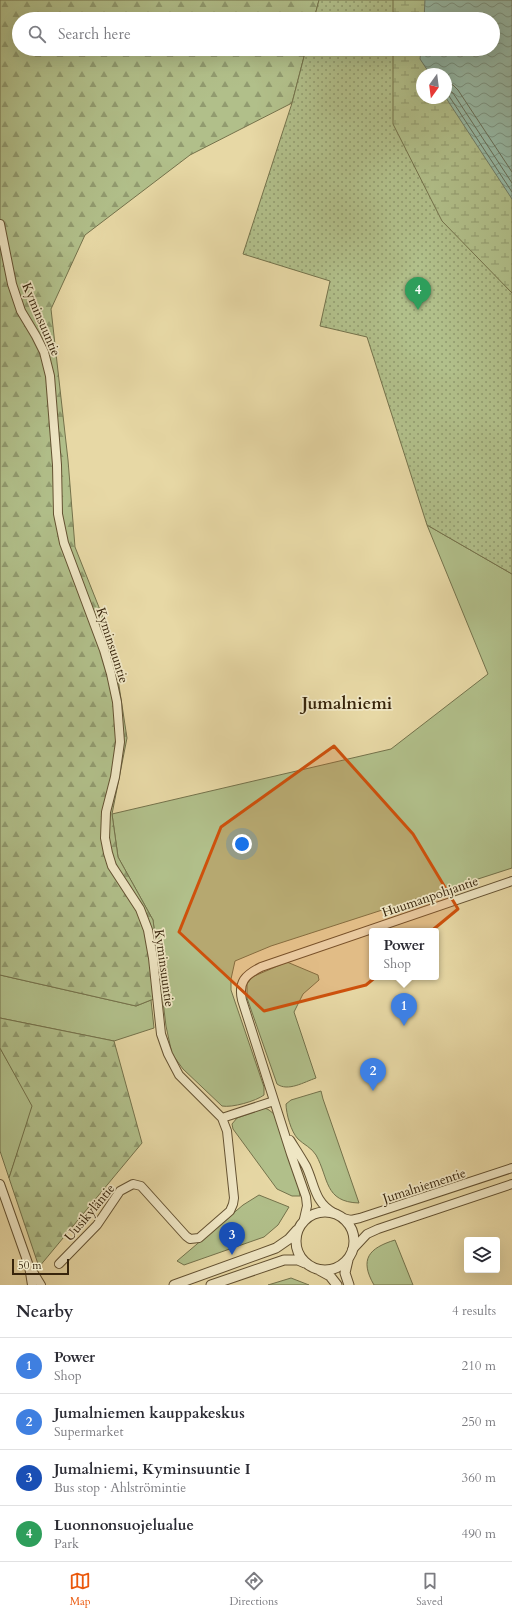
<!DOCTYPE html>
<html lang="en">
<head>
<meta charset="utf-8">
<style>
	:root { --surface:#fff; --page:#f2f2f3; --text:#2b2b33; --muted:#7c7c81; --line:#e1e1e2; --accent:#ea580c }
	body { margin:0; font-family:Cardo,serif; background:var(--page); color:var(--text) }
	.controls { position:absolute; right:12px; bottom:12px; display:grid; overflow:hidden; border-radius:4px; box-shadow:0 4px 16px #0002 }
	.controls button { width:36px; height:36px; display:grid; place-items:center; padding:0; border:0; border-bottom:1px solid var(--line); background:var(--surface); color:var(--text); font:20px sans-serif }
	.compass { position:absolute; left:416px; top:68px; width:36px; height:36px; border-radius:50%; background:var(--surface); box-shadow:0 4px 16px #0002; rotate:194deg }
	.scale { position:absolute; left:12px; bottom:10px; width:57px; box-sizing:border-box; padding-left:4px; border:2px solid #38250c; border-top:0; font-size:11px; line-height:14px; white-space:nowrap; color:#38250c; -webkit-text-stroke:3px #efe6c4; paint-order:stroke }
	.you { position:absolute; left:242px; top:844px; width:14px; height:14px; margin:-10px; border:3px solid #fff; border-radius:50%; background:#1a73e8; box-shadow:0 0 0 6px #1a73e833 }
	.badge { display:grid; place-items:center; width:26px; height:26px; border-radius:50%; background:var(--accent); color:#fff; font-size:13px; font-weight:700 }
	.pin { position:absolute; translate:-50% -33px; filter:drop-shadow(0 1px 2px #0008) }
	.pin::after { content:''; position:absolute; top:21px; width:14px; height:12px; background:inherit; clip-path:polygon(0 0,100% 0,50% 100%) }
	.popup { position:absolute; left:369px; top:928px; width:70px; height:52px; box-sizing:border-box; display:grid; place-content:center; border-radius:4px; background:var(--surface); filter:drop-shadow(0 1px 3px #0005); font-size:13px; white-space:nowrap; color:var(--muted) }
	.popup b { font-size:15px; color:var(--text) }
	.popup::after { content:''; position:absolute; left:50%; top:100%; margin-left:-8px; border:8px solid transparent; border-top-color:var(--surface) }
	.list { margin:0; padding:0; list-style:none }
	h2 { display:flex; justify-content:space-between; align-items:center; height:52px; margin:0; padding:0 16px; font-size:17px }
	h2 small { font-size:13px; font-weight:400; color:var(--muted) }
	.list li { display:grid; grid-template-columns:26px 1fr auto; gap:12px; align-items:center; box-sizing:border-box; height:56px; padding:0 16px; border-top:1px solid var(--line) }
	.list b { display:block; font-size:15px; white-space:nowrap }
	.list p { margin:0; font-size:13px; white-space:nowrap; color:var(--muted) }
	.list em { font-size:13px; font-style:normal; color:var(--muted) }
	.icon { flex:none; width:22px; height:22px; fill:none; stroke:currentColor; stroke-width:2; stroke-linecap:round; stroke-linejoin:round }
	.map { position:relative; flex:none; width:512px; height:1285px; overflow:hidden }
	.search { position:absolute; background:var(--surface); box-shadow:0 4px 16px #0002; left:12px; right:12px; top:12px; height:44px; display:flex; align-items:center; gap:10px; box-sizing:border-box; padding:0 14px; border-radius:22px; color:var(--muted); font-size:15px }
	.sheet { height:276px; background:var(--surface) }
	nav { display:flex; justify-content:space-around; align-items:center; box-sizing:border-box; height:56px; border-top:1px solid var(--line); background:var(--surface); font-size:11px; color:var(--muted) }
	nav a { display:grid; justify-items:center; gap:2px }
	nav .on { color:var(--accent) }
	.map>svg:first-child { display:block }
	.grass { fill:#b1bf8a; stroke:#74724b }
	.forest { fill:url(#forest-firs); stroke:#74724b }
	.wetland { fill:url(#wetland-marsh); stroke:#74724b; fill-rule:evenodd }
	.park { fill:url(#park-dots); stroke:#74724b }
	.water { fill:url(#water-waves); stroke:#717e69 }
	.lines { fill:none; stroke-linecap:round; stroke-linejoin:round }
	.shore { stroke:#68705a; stroke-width:1 }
	.minor-casing { stroke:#645232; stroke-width:10 }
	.tertiary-casing { stroke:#645232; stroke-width:11 }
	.minor { stroke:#efe6c4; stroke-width:8 }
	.tertiary { stroke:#efe6c4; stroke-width:9 }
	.marked { fill:#ce510c; fill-opacity:0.2; stroke:#ce510c; stroke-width:3; stroke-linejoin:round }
	.labels { text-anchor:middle; stroke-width:3.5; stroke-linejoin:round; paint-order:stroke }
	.street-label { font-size:13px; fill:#38250c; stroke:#efe6c4 }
	.district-label { font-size:17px; font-weight:bold; fill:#38250c; stroke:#efe6c4 }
</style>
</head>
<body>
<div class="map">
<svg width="512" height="1285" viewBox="0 0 512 1285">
	<defs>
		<pattern id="forest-firs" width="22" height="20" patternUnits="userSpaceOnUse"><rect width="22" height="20" fill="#b1bf8a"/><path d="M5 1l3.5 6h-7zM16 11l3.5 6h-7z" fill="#919b6f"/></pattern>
		<pattern id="wetland-marsh" width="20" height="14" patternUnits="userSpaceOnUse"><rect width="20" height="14" fill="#b1bf8a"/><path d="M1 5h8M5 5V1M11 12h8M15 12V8" fill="none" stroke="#919b6f"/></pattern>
		<pattern id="park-dots" width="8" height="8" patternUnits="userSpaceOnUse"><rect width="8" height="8" fill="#b1bf8a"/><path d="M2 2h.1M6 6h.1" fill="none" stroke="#919b6f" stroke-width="1.8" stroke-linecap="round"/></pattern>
		<pattern id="water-waves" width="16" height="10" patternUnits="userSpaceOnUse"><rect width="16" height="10" fill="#97baa7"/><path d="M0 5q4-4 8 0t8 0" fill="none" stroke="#7c9786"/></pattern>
	</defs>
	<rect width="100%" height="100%" fill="#e7d8a5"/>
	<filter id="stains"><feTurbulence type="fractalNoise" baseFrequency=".005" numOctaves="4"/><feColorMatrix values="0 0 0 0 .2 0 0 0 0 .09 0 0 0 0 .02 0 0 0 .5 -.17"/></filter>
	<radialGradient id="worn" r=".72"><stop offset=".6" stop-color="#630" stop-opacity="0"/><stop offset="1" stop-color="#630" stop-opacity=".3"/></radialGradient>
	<path class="grass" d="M 427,525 L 512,574 L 512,868 L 271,946 L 235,961 L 231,979 L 231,990 L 264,1087 L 264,1095 C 256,1101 232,1108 222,1106 L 183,1069 L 172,1054 L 166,1026 L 153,920 L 118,857 L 112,814 L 391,749 L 488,674 Z
		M 287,962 L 318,975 L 319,980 L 303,994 L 294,1012 L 316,1078 C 304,1082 288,1092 277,1084 L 247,998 L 247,984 L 252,977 Z
		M 0,975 L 136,1006 L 151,1000 L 154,1028 L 114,1041 L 0,1018 Z
		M 0,1048 L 33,1106 L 9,1178 L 0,1151 Z
		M 321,1091 L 323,1099 L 359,1203 C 324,1202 329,1178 316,1155 C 312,1148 303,1144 298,1139 C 291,1132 286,1113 286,1104 L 291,1100 Z
		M 265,1108 L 269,1110 L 274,1114 L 298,1183 L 300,1196 L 292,1196 L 277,1189 L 233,1129 L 232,1124 L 237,1118 Z
		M 259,1195 L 289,1207 L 278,1225 L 264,1237 L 184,1265 L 177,1261 L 243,1205 Z
		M 395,1240 L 413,1285 L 374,1285 C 359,1259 369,1248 395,1240 Z
		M 291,1278 L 309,1285 L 268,1285 Z"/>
	<path class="forest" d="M 0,0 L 319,0 L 314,19 L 19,19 L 19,49 L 306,49 L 292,103 L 190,155 L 85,235 L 51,309 L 68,460 L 75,547 L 112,640 L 127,738 L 112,814 L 118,857 L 153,920 L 163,997 L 151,1000 L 136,1006 L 0,975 Z
		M 0,1018 L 114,1041 L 142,1143 L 39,1267 L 9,1178 L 32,1106 L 0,1048 Z"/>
	<path class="wetland" d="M 388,0 L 477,0 L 485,19 L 388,19 Z
		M 388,49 L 488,49 L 512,189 L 512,300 L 438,223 L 388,124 ZM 422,74 L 446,74 L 446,98 L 422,98 Z"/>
	<path class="park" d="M 319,0 L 393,0 L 393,19 L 314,19 Z
		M 306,49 L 393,49 L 393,124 L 442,221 L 512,293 L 512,574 L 427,525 L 367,337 L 320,326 L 330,281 L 243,254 L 292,103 Z"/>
	<path class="water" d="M 425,0 L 512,0 L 512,199 L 446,98 L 446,74 L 430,74 L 420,59 L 421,49 L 493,49 L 493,19 L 424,19 Z"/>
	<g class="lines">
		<path class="shore" d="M 446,83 L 453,85 L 458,90 L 512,172
			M 446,89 L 453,93 L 512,183
			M 446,94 L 449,96 L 512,192"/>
		<g class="minor-casing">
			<path id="minor" d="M 0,224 L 12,284 L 21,311 L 36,336 L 44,352 L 50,376 L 57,465 L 58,514 L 64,543 L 104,650 L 111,674 L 117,702 L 120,742 L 115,777 L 106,812 L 105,838 L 108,853 L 112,866 L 140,909 L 148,930 L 153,958 L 161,1034 L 168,1054 L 179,1075 L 222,1118 L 227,1131 L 234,1198 L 233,1204 L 230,1211 L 199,1238 L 190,1239 L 186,1236 L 141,1186 L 133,1184 L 120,1191 L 97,1225 L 59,1264
				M 222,1118 L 274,1101
				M 290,1140 C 295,1148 301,1157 306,1166 C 315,1185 314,1202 334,1213
				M 0,1184 L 29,1266 L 32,1285
				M 343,1218 L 351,1220 L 360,1218 L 512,1168
				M 304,1219 L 307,1206 L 306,1197 L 291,1154 L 242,1000 C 238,982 245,975 261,967 L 512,881
				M 352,1250 L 367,1234 L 378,1229 L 512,1184
				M 30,1267 L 41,1285"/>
		</g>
		<g class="tertiary-casing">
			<path id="tertiary" d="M296 1241a29 29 0 1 1 58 0a29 29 0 1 1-58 0Z
				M 348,1260 L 345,1273 L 349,1285
				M 319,1270 L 330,1276 L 337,1285
				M 174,1285 L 276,1248 L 289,1239 L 297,1230
				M 211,1285 L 284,1260 L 298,1260 L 305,1263"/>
		</g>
		<use href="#minor" class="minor"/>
		<use href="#tertiary" class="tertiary"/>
	</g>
	<path class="marked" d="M 334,746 L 413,834 L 458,909 L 366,985 L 264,1011 L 179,932 L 221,827 Z"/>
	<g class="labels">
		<g class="street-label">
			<text transform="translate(42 319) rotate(67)" y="5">Kyminsuuntie</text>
			<text transform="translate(113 645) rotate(72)" y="5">Kyminsuuntie</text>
			<text transform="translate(430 896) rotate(-19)" y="5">Huumanpohjantie</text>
			<text transform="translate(165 968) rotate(82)" y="5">Kyminsuuntie</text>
			<text transform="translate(424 1185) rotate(-18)" y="5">Jumalniementie</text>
			<text transform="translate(89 1212) rotate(-50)" y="5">Uusikyläntie</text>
		</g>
		<g class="district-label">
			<text x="347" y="709">Jumalniemi</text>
		</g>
	</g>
	<rect width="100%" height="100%" filter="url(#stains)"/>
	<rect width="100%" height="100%" fill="url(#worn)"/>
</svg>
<div class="controls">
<button><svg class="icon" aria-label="layers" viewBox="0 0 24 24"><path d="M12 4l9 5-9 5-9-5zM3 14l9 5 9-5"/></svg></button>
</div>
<svg class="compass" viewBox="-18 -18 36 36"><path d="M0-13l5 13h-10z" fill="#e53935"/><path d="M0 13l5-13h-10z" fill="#7c7c81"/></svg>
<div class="scale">50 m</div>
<div class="you"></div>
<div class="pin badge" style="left:404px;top:1026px;background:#3f7fe0">1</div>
<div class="popup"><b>Power</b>Shop</div>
<div class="pin badge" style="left:373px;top:1091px;background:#3f7fe0">2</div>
<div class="pin badge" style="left:232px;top:1255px;background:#1a4fb4">3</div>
<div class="pin badge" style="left:418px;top:310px;background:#2e9e5b">4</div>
<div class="search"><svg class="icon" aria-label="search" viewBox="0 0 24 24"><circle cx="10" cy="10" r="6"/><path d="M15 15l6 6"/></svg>Search here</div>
</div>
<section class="sheet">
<h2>Nearby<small>4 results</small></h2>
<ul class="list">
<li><span class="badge" style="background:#3f7fe0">1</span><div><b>Power</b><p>Shop</p></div><em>210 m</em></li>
<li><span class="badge" style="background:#3f7fe0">2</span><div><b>Jumalniemen kauppakeskus</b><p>Supermarket</p></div><em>250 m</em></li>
<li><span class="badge" style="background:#1a4fb4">3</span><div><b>Jumalniemi, Kyminsuuntie I</b><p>Bus stop · Ahlströmintie</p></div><em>360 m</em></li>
<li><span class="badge" style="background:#2e9e5b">4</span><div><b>Luonnonsuojelualue</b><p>Park</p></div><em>490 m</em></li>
</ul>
</section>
<nav>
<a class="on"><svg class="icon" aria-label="map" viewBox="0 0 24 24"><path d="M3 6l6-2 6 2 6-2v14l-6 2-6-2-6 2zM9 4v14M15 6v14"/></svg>Map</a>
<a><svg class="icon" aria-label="directions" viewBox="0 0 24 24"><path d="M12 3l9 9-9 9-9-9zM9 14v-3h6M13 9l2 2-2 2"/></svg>Directions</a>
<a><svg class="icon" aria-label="saved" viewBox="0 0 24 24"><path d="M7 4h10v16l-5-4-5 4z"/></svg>Saved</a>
</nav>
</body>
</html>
